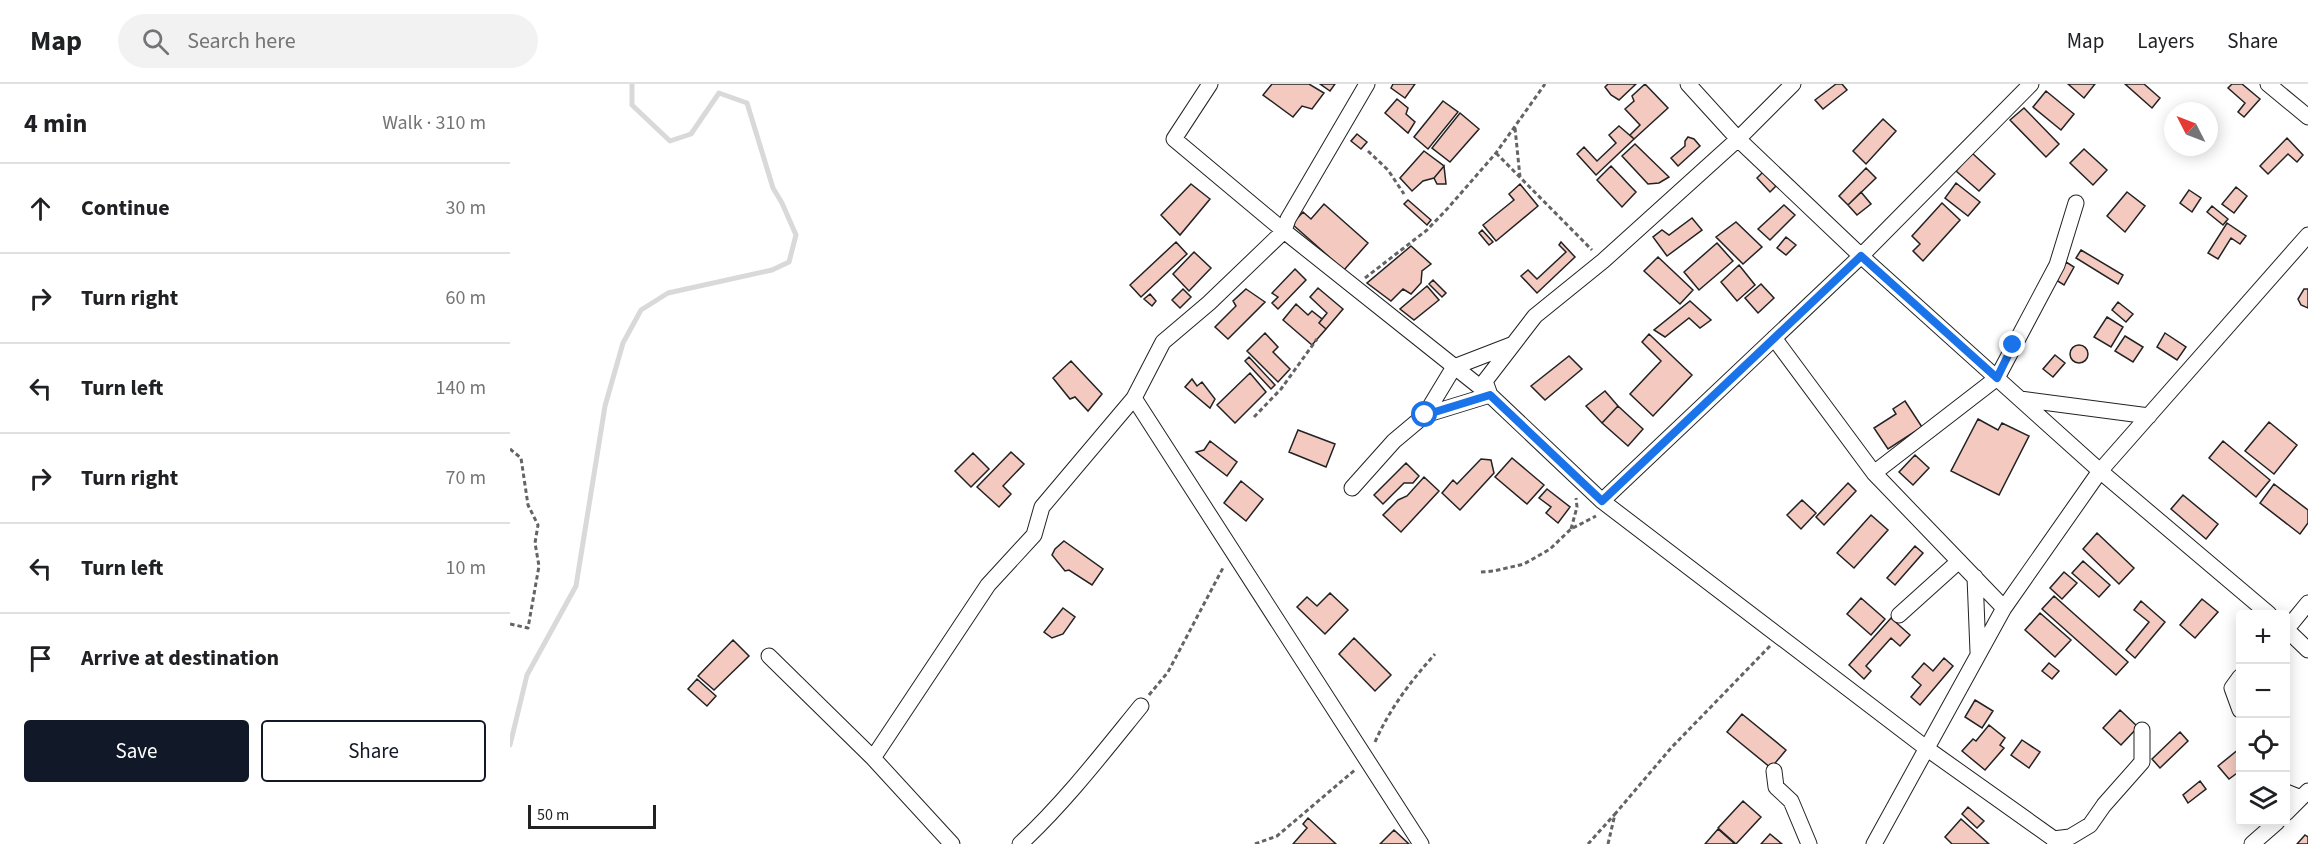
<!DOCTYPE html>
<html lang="en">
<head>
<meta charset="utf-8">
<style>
	:root { --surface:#fff; --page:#f2f2f2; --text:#202124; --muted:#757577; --line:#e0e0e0; --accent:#111827 }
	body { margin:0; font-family:"Source Sans 3",sans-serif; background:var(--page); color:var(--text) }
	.controls { position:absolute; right:18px; bottom:18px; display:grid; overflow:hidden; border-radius:6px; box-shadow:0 3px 15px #0003 }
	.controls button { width:54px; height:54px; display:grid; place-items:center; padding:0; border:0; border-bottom:2px solid var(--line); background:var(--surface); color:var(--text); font:30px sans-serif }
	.compass { position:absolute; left:1654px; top:18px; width:54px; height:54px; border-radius:50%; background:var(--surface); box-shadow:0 3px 15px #0003; rotate:312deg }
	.scale { position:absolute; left:18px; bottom:15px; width:128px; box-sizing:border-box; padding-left:6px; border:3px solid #222; border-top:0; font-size:16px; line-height:21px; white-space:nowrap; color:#222; -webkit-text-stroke:4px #fff; paint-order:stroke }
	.stop { position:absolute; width:18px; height:18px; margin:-14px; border:4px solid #1a73e8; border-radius:50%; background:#fff }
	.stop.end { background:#1a73e8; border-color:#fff; box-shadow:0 2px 6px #0008 }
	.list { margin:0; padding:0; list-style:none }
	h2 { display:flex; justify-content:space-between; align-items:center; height:78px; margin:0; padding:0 24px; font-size:26px }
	h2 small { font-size:20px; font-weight:400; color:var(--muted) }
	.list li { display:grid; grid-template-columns:39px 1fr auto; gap:18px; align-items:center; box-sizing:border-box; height:90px; padding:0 24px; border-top:2px solid var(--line) }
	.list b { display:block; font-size:22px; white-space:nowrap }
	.list em { font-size:20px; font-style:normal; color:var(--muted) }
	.actions { display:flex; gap:12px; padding:18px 24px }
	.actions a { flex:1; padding:14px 0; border:2px solid var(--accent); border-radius:6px; text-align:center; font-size:21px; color:var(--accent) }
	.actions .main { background:var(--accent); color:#fff }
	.icon { flex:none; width:33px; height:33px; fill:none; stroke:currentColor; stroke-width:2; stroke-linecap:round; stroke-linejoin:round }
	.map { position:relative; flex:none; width:1798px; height:760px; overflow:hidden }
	header { display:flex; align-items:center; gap:36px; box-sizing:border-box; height:84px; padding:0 30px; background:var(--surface); border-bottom:2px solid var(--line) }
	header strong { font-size:28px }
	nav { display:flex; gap:33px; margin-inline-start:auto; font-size:21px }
	.search { width:420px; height:54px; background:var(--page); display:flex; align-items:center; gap:15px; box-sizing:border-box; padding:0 21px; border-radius:33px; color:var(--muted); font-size:22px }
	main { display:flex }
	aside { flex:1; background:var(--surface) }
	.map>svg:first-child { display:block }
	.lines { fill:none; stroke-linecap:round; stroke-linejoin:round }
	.stream { stroke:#d9d9d9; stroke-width:5 }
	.building { fill:#f3c9c0; stroke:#222; stroke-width:1.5 }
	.minor-casing { stroke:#222; stroke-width:17 }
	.path { stroke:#646464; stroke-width:3; stroke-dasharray:4.5 3; stroke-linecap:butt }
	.minor { stroke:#fff; stroke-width:15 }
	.route { stroke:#1a73e8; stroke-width:8 }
</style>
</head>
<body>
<header>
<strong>Map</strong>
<div class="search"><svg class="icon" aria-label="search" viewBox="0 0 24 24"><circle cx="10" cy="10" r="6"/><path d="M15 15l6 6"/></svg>Search here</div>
<nav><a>Map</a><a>Layers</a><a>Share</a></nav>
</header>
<main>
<aside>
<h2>4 min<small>Walk · 310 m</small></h2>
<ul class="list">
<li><svg class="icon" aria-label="ahead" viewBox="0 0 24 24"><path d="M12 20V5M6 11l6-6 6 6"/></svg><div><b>Continue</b></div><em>30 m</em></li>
<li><svg class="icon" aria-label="right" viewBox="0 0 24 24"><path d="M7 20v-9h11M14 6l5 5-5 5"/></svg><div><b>Turn right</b></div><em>60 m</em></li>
<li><svg class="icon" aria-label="left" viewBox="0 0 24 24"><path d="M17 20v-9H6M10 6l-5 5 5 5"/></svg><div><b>Turn left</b></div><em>140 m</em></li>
<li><svg class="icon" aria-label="right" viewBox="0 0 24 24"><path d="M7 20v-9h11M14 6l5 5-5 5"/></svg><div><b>Turn right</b></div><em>70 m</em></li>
<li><svg class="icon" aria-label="left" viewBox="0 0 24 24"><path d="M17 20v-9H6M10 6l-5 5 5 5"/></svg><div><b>Turn left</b></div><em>10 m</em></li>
<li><svg class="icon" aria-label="arrive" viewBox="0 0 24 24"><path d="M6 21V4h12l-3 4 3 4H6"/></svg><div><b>Arrive at destination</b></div></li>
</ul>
<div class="actions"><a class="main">Save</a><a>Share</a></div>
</aside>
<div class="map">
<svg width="1798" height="760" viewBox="0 0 1798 760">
	<rect width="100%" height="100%" fill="#fff"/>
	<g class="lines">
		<path class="stream" d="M 0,661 L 17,591 L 66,502 L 95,322 L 113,259 L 131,226 L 158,209 L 262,186 L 279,178 L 286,151 L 272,119 L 263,104 L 237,19 L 209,9 L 181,50 L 160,57 L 122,21 L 122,0"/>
	</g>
	<path class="building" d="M 762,0 L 799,0 L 814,9 L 802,25 L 792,22 L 783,33 L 753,11 Z
		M 810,0 L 825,0 L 820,7 Z
		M 883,0 L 905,0 L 895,14 L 881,4 Z
		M 1098,0 L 1126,0 L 1109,16 L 1101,11 L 1095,3 Z
		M 1135,0 L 1158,24 L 1124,55 L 1120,51 L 1130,41 L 1115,25 L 1124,17 L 1122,12 Z
		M 1326,0 L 1332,0 L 1337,6 L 1313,25 L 1305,16 Z
		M 1558,0 L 1585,0 L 1574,14 Z
		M 1615,0 L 1634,0 L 1650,14 L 1642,24 Z
		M 1722,0 L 1732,0 L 1750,15 L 1734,33 L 1728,28 L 1735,19 L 1718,4 Z
		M 1536,7 L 1564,30 L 1551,46 L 1523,23 Z
		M 887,15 L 898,24 L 896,30 L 905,38 L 898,49 L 875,29 Z
		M 933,17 L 948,28 L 918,65 L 904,53 Z
		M 1514,24 L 1549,60 L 1536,73 L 1500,36 Z
		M 950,29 L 969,45 L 940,78 L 922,64 Z
		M 1373,35 L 1386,47 L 1356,80 L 1343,67 Z
		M 1109,42 L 1124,55 L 1086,91 L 1067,70 L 1074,63 L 1087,77 L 1106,59 L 1099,51 Z
		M 847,50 L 857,58 L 851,65 L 841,57 Z
		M 1178,53 L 1184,55 L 1190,62 L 1168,82 L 1161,74 L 1175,62 L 1175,57 Z
		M 1777,54 L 1793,71 L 1787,78 L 1778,70 L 1758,90 L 1750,82 Z
		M 1125,60 L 1159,93 L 1149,99 L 1138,100 L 1112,72 Z
		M 1574,65 L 1597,86 L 1583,101 L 1560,79 Z
		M 914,67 L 934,82 L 924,94 L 913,97 L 902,107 L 890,94 Z
		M 1462,69 L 1485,90 L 1469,107 L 1446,87 Z
		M 934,82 L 936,100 L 927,100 L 924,94 Z
		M 1101,82 L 1126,108 L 1112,123 L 1087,96 Z
		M 1356,84 L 1366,94 L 1338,121 L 1329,112 Z
		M 1253,88 L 1266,102 L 1260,108 L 1247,94 Z
		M 1446,99 L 1470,118 L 1458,132 L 1435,114 Z
		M 681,100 L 700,115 L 670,151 L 651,131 Z
		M 1010,100 L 1028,122 L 986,157 L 973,141 L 1004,116 L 999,110 Z
		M 1726,103 L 1737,112 L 1724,129 L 1712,120 Z
		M 1679,106 L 1691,114 L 1682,128 L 1670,119 Z
		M 1351,108 L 1361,120 L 1347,131 L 1338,121 Z
		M 1617,108 L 1635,122 L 1615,148 L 1597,132 Z
		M 898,116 L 921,136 L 917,141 L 894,120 Z
		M 1432,119 L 1450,136 L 1413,177 L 1403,167 L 1410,160 L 1402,152 Z
		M 814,120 L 858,159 L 834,186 L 782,140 L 793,128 L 801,135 Z
		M 1274,121 L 1285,131 L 1260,156 L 1248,145 Z
		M 1702,122 L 1718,135 L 1713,141 L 1697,128 Z
		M 1182,134 L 1192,146 L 1157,172 L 1143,153 L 1152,146 L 1159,151 Z
		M 1226,138 L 1252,163 L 1233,180 L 1206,153 Z
		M 1717,139 L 1736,152 L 1730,160 L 1721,154 L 1708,175 L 1698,169 Z
		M 972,146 L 983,158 L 979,161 L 969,149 Z
		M 1276,153 L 1286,161 L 1276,171 L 1267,164 Z
		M 666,158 L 677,170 L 631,213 L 620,201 Z
		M 1051,158 L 1065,173 L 1027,209 L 1011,192 L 1018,186 L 1027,195 L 1056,168 L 1049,161 Z
		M 1207,159 L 1223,177 L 1189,206 L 1174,188 Z
		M 901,162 L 921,180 L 912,187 L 911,199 L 901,210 L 893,205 L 881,217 L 857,199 Z
		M 1571,166 L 1613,191 L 1608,200 L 1566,174 Z
		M 684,168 L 701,184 L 679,207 L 663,190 Z
		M 1148,173 L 1183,206 L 1170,220 L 1134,187 Z
		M 1556,178 L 1564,183 L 1554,201 L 1546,196 Z
		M 1229,181 L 1245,201 L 1227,217 L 1211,198 Z
		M 785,185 L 796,196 L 768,225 L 762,219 L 768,213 L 762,209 Z
		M 923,196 L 936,209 L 932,213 L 919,200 Z
		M 1251,200 L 1264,214 L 1248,229 L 1235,214 Z
		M 917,202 L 929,216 L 904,236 L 890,225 Z
		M 808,204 L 833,225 L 816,245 L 809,239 L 817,229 L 800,213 Z
		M 673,205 L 681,213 L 670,224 L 662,216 Z
		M 736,205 L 755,218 L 718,255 L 705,243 L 726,222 L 723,217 Z
		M 1794,205 L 1798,205 L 1798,224 L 1791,221 L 1788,215 Z
		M 640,210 L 646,217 L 642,222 L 634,215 Z
		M 1180,217 L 1201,236 L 1190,244 L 1179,234 L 1155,253 L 1144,246 Z
		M 1608,218 L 1623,230 L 1616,238 L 1602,226 Z
		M 786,220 L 798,231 L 802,227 L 812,235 L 809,239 L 816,245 L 802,261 L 773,236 Z
		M 1597,233 L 1613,243 L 1601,263 L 1584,253 Z
		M 755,249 L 768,263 L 763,268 L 780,285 L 768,298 L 737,267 Z
		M 1655,249 L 1676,263 L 1667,276 L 1647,263 Z
		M 1139,250 L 1182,291 L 1143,332 L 1120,310 L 1151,277 L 1132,258 Z
		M 1615,252 L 1633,263 L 1623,278 L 1605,267 Z
		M1560 270a9 9 0 1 1 18 0a9 9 0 1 1-18 0Z
		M 1545,271 L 1555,279 L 1543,293 L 1533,285 Z
		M 1059,272 L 1072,285 L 1035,316 L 1021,302 Z
		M 739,273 L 765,301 L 761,305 L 735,277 Z
		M 561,277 L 592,310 L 578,327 L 565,313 L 560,315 L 543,294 Z
		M 740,289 L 756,308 L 725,339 L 707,321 Z
		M 682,295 L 687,302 L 692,298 L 705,315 L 700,324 L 675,303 Z
		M 1095,307 L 1108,322 L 1092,339 L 1076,322 Z
		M 1395,317 L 1412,343 L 1378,365 L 1364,344 L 1386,330 L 1383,325 Z
		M 1108,322 L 1133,345 L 1118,362 L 1092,339 Z
		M 1468,335 L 1488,346 L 1492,339 L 1519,352 L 1489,411 L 1441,387 Z
		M 1759,338 L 1787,361 L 1764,390 L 1735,367 Z
		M 788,346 L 825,360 L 816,383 L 779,368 Z
		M 700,357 L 727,378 L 717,392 L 686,368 L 694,366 Z
		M 1713,357 L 1760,396 L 1746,413 L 1699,374 Z
		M 501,368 L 514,380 L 493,402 L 501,410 L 489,423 L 467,403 Z
		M 463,369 L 479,385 L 461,403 L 445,387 Z
		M 1405,371 L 1419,384 L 1403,401 L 1389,388 Z
		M 1002,374 L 1034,401 L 1017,420 L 985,393 Z
		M 971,375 L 981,376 L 984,389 L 950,426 L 932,409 L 943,396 L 947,400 Z
		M 896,379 L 909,392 L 903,399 L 894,399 L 873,420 L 864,411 Z
		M 914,393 L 929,407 L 891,448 L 873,431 L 888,416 L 897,412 Z
		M 731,397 L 753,415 L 736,437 L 714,419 Z
		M 1338,399 L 1346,407 L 1314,441 L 1306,433 Z
		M 1764,400 L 1798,426 L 1798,439 L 1790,450 L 1750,419 Z
		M 1037,405 L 1060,423 L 1048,439 L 1036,429 L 1041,423 L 1029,414 Z
		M 1673,411 L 1708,440 L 1696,455 L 1661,425 Z
		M 1292,416 L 1306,429 L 1291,445 L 1277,431 Z
		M 1361,431 L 1378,446 L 1344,484 L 1327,469 Z
		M 1587,449 L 1624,484 L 1609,500 L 1573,465 Z
		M 554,457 L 593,485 L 582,501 L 559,486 L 555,487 L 542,471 L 545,465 Z
		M 1405,462 L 1413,469 L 1385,501 L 1377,494 Z
		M 1573,477 L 1600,501 L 1589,513 L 1562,489 Z
		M 1554,488 L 1567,499 L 1552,515 L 1540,504 Z
		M 820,509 L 838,526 L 815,550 L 787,523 L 797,513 L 807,522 Z
		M 1544,512 L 1618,578 L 1606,591 L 1532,525 Z
		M 1351,514 L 1375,535 L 1361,551 L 1337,530 Z
		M 1692,515 L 1708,528 L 1685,554 L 1670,541 Z
		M 1631,517 L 1655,538 L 1625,574 L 1616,566 L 1639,538 L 1624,526 Z
		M 553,524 L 565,533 L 553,550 L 542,554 L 534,548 Z
		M 1530,529 L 1561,556 L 1545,573 L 1515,546 Z
		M 1381,534 L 1400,551 L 1390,562 L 1381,554 L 1356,582 L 1361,587 L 1354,595 L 1339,581 Z
		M 844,554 L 881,591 L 865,607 L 829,570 Z
		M 223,556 L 239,572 L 204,606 L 188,592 Z
		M 1434,574 L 1443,582 L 1410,621 L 1401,613 L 1411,601 L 1402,593 L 1414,579 L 1423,587 Z
		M 1539,579 L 1549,587 L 1542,595 L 1532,587 Z
		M 187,595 L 206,612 L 197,622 L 178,605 Z
		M 1465,616 L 1483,627 L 1472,644 L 1455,633 Z
		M 1610,626 L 1628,643 L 1611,661 L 1593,644 Z
		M 1232,630 L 1276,666 L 1261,684 L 1217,648 Z
		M 1479,641 L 1495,654 L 1490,661 L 1494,664 L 1475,686 L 1452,667 L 1463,655 L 1466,657 Z
		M 1670,648 L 1678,657 L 1650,684 L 1642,675 Z
		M 1512,656 L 1530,668 L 1519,684 L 1501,671 Z
		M 1729,665 L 1730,687 L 1719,695 L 1708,682 Z
		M 1690,697 L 1696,705 L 1678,719 L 1673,711 Z
		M 1233,717 L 1251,733 L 1226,760 L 1208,744 Z
		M 1458,723 L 1474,737 L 1467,744 L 1452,730 Z
		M 798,734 L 826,760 L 783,760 L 797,744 L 793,740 Z
		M 1451,735 L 1479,760 L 1442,760 L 1435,753 Z
		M 1208,745 L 1225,760 L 1195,760 Z
		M 884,746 L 899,760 L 870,760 Z
		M 1260,750 L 1272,760 L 1251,760 Z
		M 1795,751 L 1798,753 L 1798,760 L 1787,760 Z"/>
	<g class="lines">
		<g class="minor-casing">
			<path id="minor" d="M 700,0 L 664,55 L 774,147 L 980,311 L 1092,417 L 1416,664 L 1551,760
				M 1178,0 L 1228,55 L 1351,172 L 1590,387 L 1759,530
				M 1758,0 L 1798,33
				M 1264,254 L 1364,389 L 1494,524
				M 624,314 L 911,760
				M 1510,315 L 1639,332
				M 915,331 L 944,283 L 1001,261
				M 1364,389 L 1487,294 L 1547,181 L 1566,119
				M 842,404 L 884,357 L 915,331 L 980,311 L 975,297 L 1025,232 L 1093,177 L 1228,55 L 1283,0
				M 1092,417 L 1351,172 L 1521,0
				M 1465,493 L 1468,568
				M 1389,531 L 1449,477
				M 1776,545 L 1798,566
				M 1776,546 L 1798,519
				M 259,572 L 363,674
				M 1730,593 L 1722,604 L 1730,626
				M 1264,687 L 1266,703 L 1281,717 L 1299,760
				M 1776,708 L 1791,714
				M 1776,729 L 1798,707
				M 1543,755 L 1560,753 L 1580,741 L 1594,721 L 1632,678 L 1632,646
				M 442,760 L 363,674 L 478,501 L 524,451 L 532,423 L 624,314 L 653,258 L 699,219 L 774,147 L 778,135 L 857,0
				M 510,760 C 555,718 592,670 631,622
				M 1364,760 L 1494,524 L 1590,387 L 1798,151
				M 1742,760 L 1767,738"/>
		</g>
		<path class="path" d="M 1005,44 L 1010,93
			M 858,67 L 878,86 L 894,110
			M 986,69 L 1082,166
			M 855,194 L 917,146 L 938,124 L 986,69 L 1035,0
			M 744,333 L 771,305 L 807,255
			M 0,365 L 11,374 L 18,421 L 28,441 L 25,459 L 29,482 L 18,544 L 0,540
			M 1061,445 L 1067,423 L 1066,414
			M 971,488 L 984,487 L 1014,480 L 1040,465 L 1061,445 L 1086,432
			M 639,611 L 658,588 L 714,482
			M 865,658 C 880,624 901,597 925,570
			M 745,760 L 767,752 L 846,685
			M 1078,760 L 1105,730
			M 1098,760 L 1105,730 L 1161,664 L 1260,562"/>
		<use href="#minor" class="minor"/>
	</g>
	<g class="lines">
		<path class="route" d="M 915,331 L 980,311 L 1092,417 L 1351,172 L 1487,294 L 1503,261"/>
	</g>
</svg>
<div class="controls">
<button>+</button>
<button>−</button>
<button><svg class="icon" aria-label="locate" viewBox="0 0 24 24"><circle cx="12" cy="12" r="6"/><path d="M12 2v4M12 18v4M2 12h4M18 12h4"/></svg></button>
<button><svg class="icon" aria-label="layers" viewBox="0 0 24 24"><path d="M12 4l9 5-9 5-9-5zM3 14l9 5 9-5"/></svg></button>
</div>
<svg class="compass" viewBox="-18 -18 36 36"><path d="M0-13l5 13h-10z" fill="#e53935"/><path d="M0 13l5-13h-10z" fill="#757577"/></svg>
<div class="scale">50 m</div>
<div class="stop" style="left:915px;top:331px"></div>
<div class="stop end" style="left:1503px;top:261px"></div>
</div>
</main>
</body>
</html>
